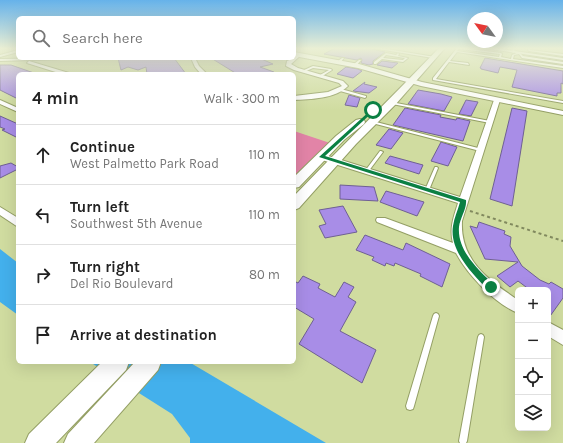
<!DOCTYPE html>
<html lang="en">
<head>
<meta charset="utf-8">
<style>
	:root { --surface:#fff; --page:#f2f2f2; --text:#222; --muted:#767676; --line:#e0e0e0 }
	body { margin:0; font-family:Karla,sans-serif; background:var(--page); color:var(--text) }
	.controls { position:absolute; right:12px; bottom:12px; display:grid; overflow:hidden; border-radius:6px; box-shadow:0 4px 16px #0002 }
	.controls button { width:36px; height:36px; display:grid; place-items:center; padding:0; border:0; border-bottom:1px solid var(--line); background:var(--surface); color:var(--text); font:20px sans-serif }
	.compass { position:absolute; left:467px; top:12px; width:36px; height:36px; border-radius:50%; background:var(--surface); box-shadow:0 4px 16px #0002; rotate:303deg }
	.stop { position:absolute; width:12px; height:12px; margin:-9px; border:3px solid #0b8043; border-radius:50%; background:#fff }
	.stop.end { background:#0b8043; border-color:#fff; box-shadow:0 1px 4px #0008 }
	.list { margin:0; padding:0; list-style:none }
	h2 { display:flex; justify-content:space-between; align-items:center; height:52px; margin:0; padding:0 16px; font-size:17px }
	h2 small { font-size:13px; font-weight:400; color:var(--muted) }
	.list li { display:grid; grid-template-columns:26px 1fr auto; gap:12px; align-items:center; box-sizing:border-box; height:60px; padding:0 16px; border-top:1px solid var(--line) }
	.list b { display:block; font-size:15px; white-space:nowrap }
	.list p { margin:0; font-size:13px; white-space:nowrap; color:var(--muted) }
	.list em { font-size:13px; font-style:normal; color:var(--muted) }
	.icon { flex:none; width:22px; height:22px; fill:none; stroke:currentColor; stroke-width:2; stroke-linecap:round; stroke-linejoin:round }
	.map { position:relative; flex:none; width:563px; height:443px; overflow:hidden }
	.search { position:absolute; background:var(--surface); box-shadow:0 4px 16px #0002; left:16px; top:16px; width:280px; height:44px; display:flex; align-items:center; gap:10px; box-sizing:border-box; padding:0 14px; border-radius:6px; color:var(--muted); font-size:15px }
	.panel { position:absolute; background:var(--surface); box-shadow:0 4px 16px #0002; left:16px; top:72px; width:280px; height:292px; border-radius:6px }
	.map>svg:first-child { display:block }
	.green { fill:#e284a7 }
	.water { fill:#43b0ec }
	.building { fill:#a88de7; stroke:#6f6093 }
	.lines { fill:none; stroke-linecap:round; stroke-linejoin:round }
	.service-casing { stroke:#949f65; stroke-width:2 }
	.minor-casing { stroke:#949f65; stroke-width:2 }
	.tertiary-casing { stroke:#949f65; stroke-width:2 }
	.primary-casing { stroke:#949f65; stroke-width:2 }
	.path { stroke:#81895e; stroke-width:2; stroke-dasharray:3 3; stroke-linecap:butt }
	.service { fill:#fff; fill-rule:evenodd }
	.minor { fill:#fff; fill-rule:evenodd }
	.tertiary { fill:#fff; fill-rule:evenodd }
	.primary { fill:#fff; fill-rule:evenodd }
	.route { fill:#0b8043 }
</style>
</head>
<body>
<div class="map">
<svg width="563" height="443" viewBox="0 0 563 443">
	<rect width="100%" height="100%" fill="#d0dca0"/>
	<path class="green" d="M 294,131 L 330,143 L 294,178 Z"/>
	<path class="water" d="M 0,249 L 18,263 L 18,315 L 0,302 Z
		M 90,362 L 189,362 L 326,443 L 190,443 L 190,438 L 172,414 Z"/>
	<path class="building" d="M 335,48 L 371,48 L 372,49 L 385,52 L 373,61 L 373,64 L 369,65 L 361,63 L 362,60 L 361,58 L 357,60 L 324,54 Z
		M 118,58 L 174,58 L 186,74 L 147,74 L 146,67 L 138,70 L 128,67 L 121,70 Z
		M 211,58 L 259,58 L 273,64 L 260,67 L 274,72 L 274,74 L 237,74 Z
		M 485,58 L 563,71 L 563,84 L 561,83 L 561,93 L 557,93 L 557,96 L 512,87 L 517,70 L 500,67 L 498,73 L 481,69 L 481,68 L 480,68 Z
		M 382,61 L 398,63 L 392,68 L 377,65 Z
		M 0,65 L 11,65 L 34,73 L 18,74 L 18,99 L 0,90 Z
		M 346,67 L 358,69 L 362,71 L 353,78 L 337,74 Z
		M 365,82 L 364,84 L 377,87 L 369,93 L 353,91 Z
		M 418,90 L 441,94 L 452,97 L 444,111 L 408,104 Z
		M 349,95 L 360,98 L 357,107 L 345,105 Z
		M 466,100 L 478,102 L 471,116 L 459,114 Z
		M 405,108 L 441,115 L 440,117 L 456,120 L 457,118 L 470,121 L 463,141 L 393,125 Z
		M 512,108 L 527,111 L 512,206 L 490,199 Z
		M 0,116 L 18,124 L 18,138 L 2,130 L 5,129 L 0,127 Z
		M 389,129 L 403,133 L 391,149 L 376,145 Z
		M 441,142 L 457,147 L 448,166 L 431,161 Z
		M 390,156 L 423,165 L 419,174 L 385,163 Z
		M 11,163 L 18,167 L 18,169 L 0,178 L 0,166 Z
		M 340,185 L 374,187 L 378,201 L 340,199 Z
		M 386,191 L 424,202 L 417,216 L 380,202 Z
		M 343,206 L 357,232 L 325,238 L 319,226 L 326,224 L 319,210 Z
		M 479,222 L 505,231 L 504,234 L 511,237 L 510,246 L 522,266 L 540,280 L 549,284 L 551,282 L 563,289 L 563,298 L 548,319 L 548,290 L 530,290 L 518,281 L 510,287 L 497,276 L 518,262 L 485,259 L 470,226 L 477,228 Z
		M 365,235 L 403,250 L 406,243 L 450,264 L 442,287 L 420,276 L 421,274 L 395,263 L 394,266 L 386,263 L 385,266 L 372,260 L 374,257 L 356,250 Z
		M 303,276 L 320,284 L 318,288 L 335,297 L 344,282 L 354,287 L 348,297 L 356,302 L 340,331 L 376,350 L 362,383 L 299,344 L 314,319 L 294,307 L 294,281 L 298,283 Z"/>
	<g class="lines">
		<g class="service-casing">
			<path id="service" d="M 457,48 L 463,48 L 501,53 L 502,54 L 501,57 L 511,59 L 512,55 L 519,52 L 523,56 L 563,62 L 563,64 L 522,58 L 519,54 L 514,55 L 513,59 L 563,66 L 563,68 L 457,52 L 450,61 L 468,63 L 469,65 L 449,62 L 436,79 L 563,101 L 563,103 L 433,80 L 433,78 ZM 459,48 L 460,49 L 500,54 L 499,57 L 457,51 Z
				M 513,48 L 515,48 L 514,52 L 513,53 L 512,52 Z
				M 528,48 L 530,48 L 530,50 L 563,54 L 563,56 L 529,51 L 528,50 Z
				M 386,53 L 396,55 L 398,53 L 399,54 L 398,56 L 408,58 L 403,62 L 382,59 L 376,64 L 374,64 L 374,62 ZM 386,55 L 405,58 L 403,60 L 383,58 Z
				M 342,58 L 344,58 L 340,63 L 338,63 L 338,61 Z
				M 359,60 L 361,60 L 356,66 L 354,66 L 354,64 Z
				M 313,66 L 331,69 L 332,70 L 321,77 L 320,77 L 320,75 L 329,70 L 313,68 L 304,72 L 302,71 Z
				M 341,89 L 366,96 L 366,97 L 365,98 L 340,91 L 340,90 Z
				M 391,102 L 490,121 L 492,122 L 490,123 L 392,104 L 391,104 Z
				M 372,121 L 482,149 L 483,150 L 482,151 L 480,151 L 372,123 Z
				M 380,151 L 381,151 L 383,152 L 368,172 L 366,172 L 365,171 Z
				M 435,167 L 437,167 L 438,168 L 429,190 L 427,191 L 425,191 L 425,190 Z
				M 436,313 L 438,314 L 439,316 L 414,406 L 413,409 L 410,410 L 407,409 L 406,406 L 433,316 L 434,314 Z
				M 481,334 L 483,335 L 484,337 L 467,441 L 466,443 L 460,443 L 459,441 L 478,337 L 479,335 Z"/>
		</g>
		<g class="minor-casing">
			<path id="minor" d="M 372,48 L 381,48 L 435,57 L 433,58 Z
				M 484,48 L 494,48 L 563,58 L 563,60 Z
				M 18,50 L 18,52 L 0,57 L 0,55 Z
				M 297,54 L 301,55 L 291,64 L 298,68 L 343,81 L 348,86 C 335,99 311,99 294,100 L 294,96 L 328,92 L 342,86 L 339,83 L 294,70 L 286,66 L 287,61 L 294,58 Z
				M 63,58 L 61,59 L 0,61 L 0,59 Z
				M 191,58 L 195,58 L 199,66 L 207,74 L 201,74 L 195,67 Z
				M 29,61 L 69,73 L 70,74 L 62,74 L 27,63 Z
				M 497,98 L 500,100 L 462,221 C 460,260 488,280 518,300 L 518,313 C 495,304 467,274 456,253 L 377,222 L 376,220 L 377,218 L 385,218 L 453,243 C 449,228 454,216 458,203 L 319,159 L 318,157 L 322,155 L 325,155 L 460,197 L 494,100 Z
				M 0,100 L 18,108 L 18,112 L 0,104 Z
				M 0,207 L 18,218 L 18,227 L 0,215 Z
				M 548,322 L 563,330 L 563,345 L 548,336 Z"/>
		</g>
		<g class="tertiary-casing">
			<path id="tertiary" d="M 294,52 L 359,64 L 422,82 L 563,111 L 563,115 L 421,86 L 358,68 L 294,56 Z"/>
		</g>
		<g class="primary-casing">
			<path id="primary" d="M 439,48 L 445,48 L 395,105 L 356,144 L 299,208 L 294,210 L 294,196 C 342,146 391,98 439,48 Z
				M 360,119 L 364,120 L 365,122 L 364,124 L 344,140 L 299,187 L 294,188 L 294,177 L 336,136 L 356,120 Z
				M 102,362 L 129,362 L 126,370 L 56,443 L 25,443 L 29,434 Z
				M 135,362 L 161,362 L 158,370 L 94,443 L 64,443 L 68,434 Z"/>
		</g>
		<path class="path" d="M 470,211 L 563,241"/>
		<use href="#service" class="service"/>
		<use href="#minor" class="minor"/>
		<use href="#tertiary" class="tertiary"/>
		<use href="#primary" class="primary"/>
	</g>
	<linearGradient id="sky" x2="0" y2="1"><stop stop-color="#66b2ea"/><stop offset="0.44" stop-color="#eaefd4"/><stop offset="1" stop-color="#eaefd4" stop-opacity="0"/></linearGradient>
	<rect width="563" height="110" fill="url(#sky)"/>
	<path class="route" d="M 372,109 L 375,110 L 325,156 L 466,200 C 467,209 460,218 459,227 C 457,251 479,270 494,285 L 494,290 L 488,290 C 473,274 449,251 453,226 C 454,218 458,210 460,202 L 319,157 Z"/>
</svg>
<div class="controls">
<button>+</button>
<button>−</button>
<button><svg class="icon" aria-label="locate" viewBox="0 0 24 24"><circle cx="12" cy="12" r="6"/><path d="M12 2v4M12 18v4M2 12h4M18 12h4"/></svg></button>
<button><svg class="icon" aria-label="layers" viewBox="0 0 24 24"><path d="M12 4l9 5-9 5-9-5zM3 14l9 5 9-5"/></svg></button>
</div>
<svg class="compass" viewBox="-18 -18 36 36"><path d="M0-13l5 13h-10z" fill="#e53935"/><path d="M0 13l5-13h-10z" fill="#767676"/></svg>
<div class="stop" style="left:373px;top:110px"></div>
<div class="stop end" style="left:491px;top:287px"></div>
<div class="search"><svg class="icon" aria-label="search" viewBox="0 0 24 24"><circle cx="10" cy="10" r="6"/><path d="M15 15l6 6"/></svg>Search here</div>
<section class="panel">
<h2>4 min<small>Walk · 300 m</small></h2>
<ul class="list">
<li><svg class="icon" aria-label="ahead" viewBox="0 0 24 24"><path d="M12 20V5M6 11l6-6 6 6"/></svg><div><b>Continue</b><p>West Palmetto Park Road</p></div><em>110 m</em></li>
<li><svg class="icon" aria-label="left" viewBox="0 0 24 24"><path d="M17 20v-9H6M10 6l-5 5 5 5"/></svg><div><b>Turn left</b><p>Southwest 5th Avenue</p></div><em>110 m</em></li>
<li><svg class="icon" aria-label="right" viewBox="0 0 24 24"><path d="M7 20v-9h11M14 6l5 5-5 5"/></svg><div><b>Turn right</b><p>Del Rio Boulevard</p></div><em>80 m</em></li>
<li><svg class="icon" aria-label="arrive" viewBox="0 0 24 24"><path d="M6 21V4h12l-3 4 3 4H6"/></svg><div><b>Arrive at destination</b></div></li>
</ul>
</section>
</div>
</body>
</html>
